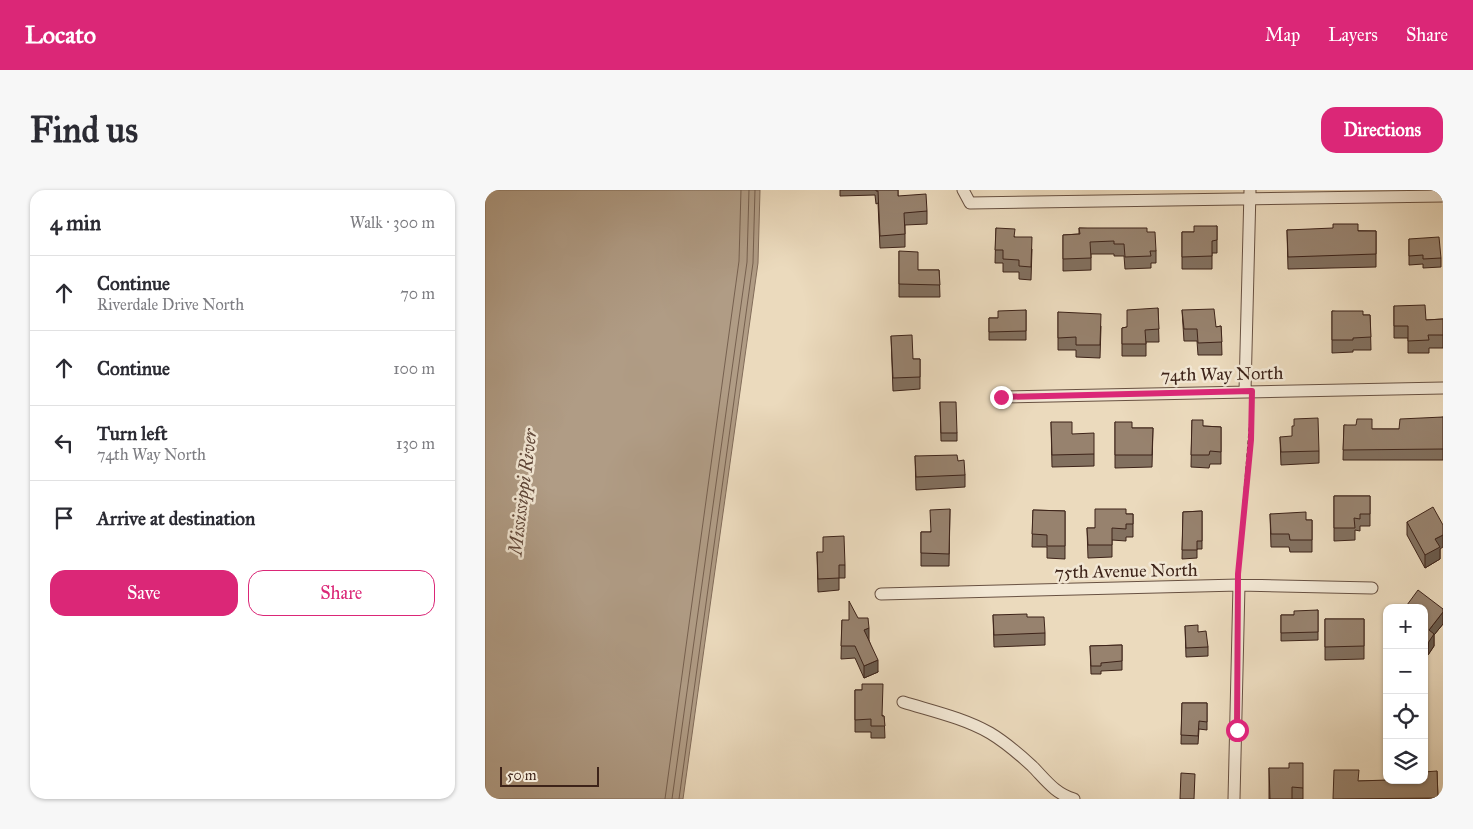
<!DOCTYPE html>
<html lang="en">
<head>
<meta charset="utf-8">
<style>
	:root { --surface:#fff; --page:#f7f7f7; --text:#2b2b33; --muted:#7c7c81; --line:#e1e1e2; --accent:#db2777 }
	body { margin:0; font-family:"IM FELL Great Primer",serif; background:var(--page); color:var(--text) }
	.controls { position:absolute; right:15px; bottom:15px; display:grid; overflow:hidden; border-radius:10px; box-shadow:0 1px 4px #0004 }
	.controls button { width:45px; height:45px; display:grid; place-items:center; padding:0; border:0; border-bottom:1px solid var(--line); background:var(--surface); color:var(--text); font:25px sans-serif }
	.scale { position:absolute; left:15px; bottom:12px; width:99px; box-sizing:border-box; padding-left:5px; border:2px solid #3d2319; border-top:0; font-size:14px; line-height:18px; white-space:nowrap; color:#3d2319; -webkit-text-stroke:4px #f2e7d4; paint-order:stroke }
	.stop { position:absolute; width:15px; height:15px; margin:-11px; border:4px solid #db2777; border-radius:50%; background:#fff }
	.stop.end { background:#db2777; border-color:#fff; box-shadow:0 1px 5px #0008 }
	.list { margin:0; padding:0; list-style:none }
	h2 { display:flex; justify-content:space-between; align-items:center; height:65px; margin:0; padding:0 20px; font-size:21px }
	h2 small { font-size:16px; font-weight:400; color:var(--muted) }
	.list li { display:grid; grid-template-columns:32px 1fr auto; gap:15px; align-items:center; box-sizing:border-box; height:75px; padding:0 20px; border-top:1px solid var(--line) }
	.list b { display:block; font-size:19px; white-space:nowrap }
	.list p { margin:0; font-size:16px; white-space:nowrap; color:var(--muted) }
	.list em { font-size:16px; font-style:normal; color:var(--muted) }
	.actions { display:flex; gap:10px; padding:15px 20px }
	.actions a { flex:1; padding:11px 0; border:1px solid var(--accent); border-radius:15px; text-align:center; font-size:18px; color:var(--accent) }
	.actions .main { background:var(--accent); color:#fff }
	.icon { flex:none; width:28px; height:28px; fill:none; stroke:currentColor; stroke-width:2; stroke-linecap:round; stroke-linejoin:round }
	.map { position:relative; flex:none; width:958px; height:609px; overflow:hidden; border-radius:15px }
	header { display:flex; align-items:center; gap:30px; box-sizing:border-box; height:70px; padding:0 25px; background:var(--accent); color:#fff }
	header strong { font-size:24px }
	nav { display:flex; gap:28px; margin-inline-start:auto; font-size:18px }
	.intro { display:flex; align-items:center; justify-content:space-between; box-sizing:border-box; height:120px; padding:0 30px }
	h1 { margin:0; font-size:35px }
	.button { padding:12px 22px; border-radius:15px; background:var(--accent); color:#fff; font-size:18px; font-weight:700 }
	main { display:flex; gap:30px; padding:0 30px }
	aside { flex:1; background:var(--surface); border-radius:15px; box-shadow:0 1px 4px #0004 }
	.map>svg:first-child { display:block }
	.water { fill:#b09c85; stroke:#826c5a }
	.lines { fill:none; stroke-linecap:round; stroke-linejoin:round }
	.shore { stroke:#76604f; stroke-width:1 }
	.minor-casing { stroke:#685142; stroke-width:13 }
	.path { stroke:#3d2319; stroke-width:2.5; stroke-dasharray:4 2.5; stroke-linecap:butt }
	.minor { stroke:#f2e7d4; stroke-width:11 }
	.wall { fill:#82705f; stroke:#3d2319 }
	.shaded-wall { fill:#6a5b4d; stroke:#3d2319 }
	.building { fill:#97826e; stroke:#3d2319 }
	.route { stroke:#db2777; stroke-width:6 }
	.labels { text-anchor:middle; stroke-width:5; stroke-linejoin:round; paint-order:stroke }
	.street-label { font-size:18px; fill:#3d2319; stroke:#f2e7d4 }
	.water-label { font-size:19px; font-style:italic; fill:#604739; stroke:#f2e7d4 }
</style>
</head>
<body>
<header>
<strong>Locato</strong>
<nav><a>Map</a><a>Layers</a><a>Share</a></nav>
</header>
<div class="intro"><h1>Find us</h1><a class="button">Directions</a></div>
<main>
<aside>
<h2>4 min<small>Walk · 300 m</small></h2>
<ul class="list">
<li><svg class="icon" aria-label="ahead" viewBox="0 0 24 24"><path d="M12 20V5M6 11l6-6 6 6"/></svg><div><b>Continue</b><p>Riverdale Drive North</p></div><em>70 m</em></li>
<li><svg class="icon" aria-label="ahead" viewBox="0 0 24 24"><path d="M12 20V5M6 11l6-6 6 6"/></svg><div><b>Continue</b></div><em>100 m</em></li>
<li><svg class="icon" aria-label="left" viewBox="0 0 24 24"><path d="M17 20v-9H6M10 6l-5 5 5 5"/></svg><div><b>Turn left</b><p>74th Way North</p></div><em>130 m</em></li>
<li><svg class="icon" aria-label="arrive" viewBox="0 0 24 24"><path d="M6 21V4h12l-3 4 3 4H6"/></svg><div><b>Arrive at destination</b></div></li>
</ul>
<div class="actions"><a class="main">Save</a><a>Share</a></div>
</aside>
<div class="map">
<svg width="958" height="609" viewBox="0 0 958 609">
	<rect width="100%" height="100%" fill="#ebdabd"/>
	<filter id="stains"><feTurbulence type="fractalNoise" baseFrequency=".004" numOctaves="4"/><feColorMatrix values="0 0 0 0 .2 0 0 0 0 .09 0 0 0 0 .02 0 0 0 .5 -.17"/></filter>
	<radialGradient id="worn" r=".72"><stop offset=".6" stop-color="#630" stop-opacity="0"/><stop offset="1" stop-color="#630" stop-opacity=".3"/></radialGradient>
	<path class="water" d="M 0,0 L 275,0 L 273,73 L 198,609 L 0,609 Z"/>
	<g class="lines">
		<path class="shore" d="M 180,609 L 254,71 L 256,0
			M 187,609 L 262,72 L 264,0
			M 194,609 L 268,73 L 270,0"/>
		<g class="minor-casing">
			<path id="minor" d="M 478,0 L 485,13 L 958,6
				M 760,201 L 765,0
				M 516,207 L 958,198
				M 396,404 L 754,395 L 887,398
				M 418,512 C 447,521 479,528 505,543 C 520,552 534,564 547,576 C 560,589 570,604 589,609
				M 749,609 L 754,395"/>
		</g>
		<path class="path" d="M 753,384 L 767,212"/>
		<use href="#minor" class="minor"/>
	</g>
	<path class="wall" d="M 355,0 L 413,0 L 413,6 L 442,21 L 442,34 L 420,35 L 420,57 L 395,58 L 393,13 L 391,14 L 390,5 L 355,6 Z
		M 732,36 L 732,63 L 727,63 L 727,79 L 697,79 L 697,42 L 709,42 Z
		M 511,38 L 530,47 L 547,59 L 546,90 L 534,89 L 534,82 L 518,82 L 518,73 L 510,73 Z
		M 594,38 L 662,42 L 671,61 L 671,73 L 666,73 L 666,78 L 640,79 L 639,66 L 629,66 L 629,64 L 606,64 L 606,80 L 578,81 L 578,45 L 594,44 Z
		M 802,40 L 891,41 L 891,77 L 803,79 Z
		M 924,49 L 956,68 L 956,77 L 938,78 L 938,74 L 924,75 Z
		M 414,61 L 433,80 L 454,80 L 455,107 L 414,107 Z
		M 909,116 L 941,130 L 958,129 L 958,158 L 944,158 L 944,163 L 923,163 L 923,148 L 909,148 Z
		M 673,118 L 674,152 L 661,152 L 661,166 L 637,166 L 637,138 L 642,137 Z
		M 541,120 L 541,150 L 504,150 L 504,128 L 513,128 Z
		M 697,120 L 731,137 L 736,136 L 737,165 L 713,165 L 712,151 L 699,151 Z
		M 847,121 L 878,125 L 885,125 L 886,160 L 868,160 L 868,162 L 847,163 Z
		M 573,122 L 616,136 L 615,168 L 591,167 L 591,160 L 573,160 Z
		M 406,146 L 428,169 L 435,169 L 435,199 L 408,201 Z
		M 455,212 L 472,243 L 472,251 L 456,251 Z
		M 958,227 L 958,270 L 858,270 L 859,235 L 887,239 L 914,239 Z
		M 707,230 L 718,236 L 736,237 L 736,274 L 725,274 L 724,278 L 706,277 Z
		M 566,232 L 587,244 L 609,264 L 609,276 L 567,277 Z
		M 630,232 L 647,238 L 668,238 L 667,277 L 630,278 Z
		M 795,247 L 834,261 L 834,273 L 796,275 Z
		M 430,266 L 473,271 L 480,285 L 480,297 L 431,300 Z
		M 849,306 L 885,306 L 885,336 L 875,336 L 875,341 L 870,340 L 870,350 L 849,351 Z
		M 465,319 L 464,376 L 436,376 L 436,342 L 445,342 Z
		M 548,320 L 580,321 L 580,369 L 562,368 L 562,357 L 547,357 Z
		M 717,321 L 717,359 L 712,359 L 712,368 L 697,369 L 698,322 Z
		M 641,324 L 648,324 L 648,347 L 641,347 L 641,351 L 627,350 L 627,367 L 603,368 L 602,338 L 610,338 Z
		M 785,324 L 821,330 L 827,330 L 827,362 L 805,362 L 804,357 L 786,357 Z
		M 922,332 L 955,359 L 955,369 L 940,378 L 922,345 Z
		M 332,362 L 360,375 L 360,388 L 354,388 L 354,400 L 333,402 Z
		M 922,415 L 958,419 L 958,434 L 949,445 L 949,456 L 943,465 L 939,463 L 939,418 L 922,418 Z
		M 833,420 L 833,450 L 796,451 L 796,425 L 809,425 Z
		M 508,425 L 542,427 L 560,443 L 560,455 L 509,457 Z
		M 840,429 L 879,429 L 879,469 L 840,470 Z
		M 357,430 L 384,450 L 393,482 L 379,488 L 370,468 L 356,469 Z
		M 700,436 L 713,442 L 723,457 L 723,466 L 701,467 Z
		M 637,455 L 637,480 L 616,481 L 616,484 L 606,484 L 605,456 Z
		M 370,500 L 377,500 L 398,526 L 399,526 L 400,548 L 386,548 L 386,542 L 370,542 Z
		M 697,513 L 722,513 L 722,540 L 714,539 L 713,554 L 696,554 Z
		M 784,578 L 818,598 L 818,609 L 784,609 Z
		M 952,581 L 953,609 L 848,609 L 874,591 L 939,590 Z"/>
	<path class="shaded-wall" d="M 958,345 L 958,357 L 955,359 L 955,369 L 940,378 L 940,365 L 950,349 Z
		M 958,422 L 958,434 L 949,445 L 949,456 L 943,465 L 944,440 Z
		M 384,438 L 384,450 L 379,453 L 379,440 Z
		M 393,470 L 393,482 L 379,488 L 379,476 Z"/>
	<path class="building" d="M 391,0 L 413,0 L 413,6 L 441,4 L 442,21 L 419,23 L 420,44 L 395,46 L 393,1 L 391,1 Z
		M 848,34 L 873,34 L 873,41 L 891,41 L 891,64 L 803,67 L 802,40 L 848,38 Z
		M 709,36 L 732,36 L 732,50 L 727,51 L 727,66 L 697,67 L 697,42 L 709,42 Z
		M 511,38 L 530,39 L 529,47 L 547,47 L 546,77 L 534,76 L 534,70 L 518,69 L 518,60 L 510,60 Z
		M 594,38 L 662,38 L 662,42 L 670,42 L 671,61 L 665,61 L 666,66 L 640,67 L 639,54 L 629,54 L 629,51 L 605,52 L 606,68 L 578,69 L 578,45 L 595,44 Z
		M 954,47 L 956,68 L 938,69 L 938,65 L 924,66 L 924,49 Z
		M 414,61 L 433,62 L 433,80 L 454,80 L 455,95 L 414,94 Z
		M 940,115 L 941,130 L 958,129 L 958,145 L 943,145 L 944,150 L 923,151 L 923,136 L 909,136 L 909,116 Z
		M 673,118 L 674,139 L 660,140 L 661,154 L 637,154 L 637,138 L 642,137 L 642,120 Z
		M 729,119 L 731,137 L 736,136 L 737,152 L 713,153 L 712,139 L 699,139 L 697,120 Z
		M 541,120 L 541,141 L 504,142 L 504,128 L 513,128 L 513,121 Z
		M 847,121 L 878,121 L 878,125 L 885,125 L 886,147 L 868,148 L 868,150 L 847,150 Z
		M 573,122 L 616,124 L 615,155 L 591,155 L 591,147 L 573,148 Z
		M 427,145 L 428,169 L 435,169 L 435,187 L 408,188 L 406,146 Z
		M 455,212 L 471,212 L 472,243 L 456,243 Z
		M 958,227 L 958,259 L 858,260 L 859,235 L 871,235 L 872,229 L 887,229 L 887,239 L 914,239 L 915,229 Z
		M 833,228 L 834,261 L 796,262 L 795,247 L 807,246 L 807,236 L 809,236 L 809,229 Z
		M 707,230 L 718,230 L 718,236 L 736,237 L 736,262 L 725,261 L 724,265 L 706,265 Z
		M 566,232 L 587,232 L 587,244 L 609,243 L 609,264 L 567,265 Z
		M 630,232 L 647,232 L 647,238 L 668,238 L 667,265 L 630,265 Z
		M 472,265 L 473,271 L 479,270 L 480,285 L 431,287 L 430,266 Z
		M 849,306 L 885,306 L 885,324 L 875,324 L 875,329 L 869,328 L 870,338 L 849,338 Z
		M 948,317 L 958,335 L 958,345 L 950,349 L 955,357 L 940,365 L 922,332 Z
		M 465,319 L 464,364 L 436,363 L 436,342 L 446,342 L 445,320 Z
		M 610,319 L 641,319 L 641,324 L 648,324 L 648,334 L 641,334 L 641,339 L 627,338 L 627,355 L 603,355 L 602,338 L 610,338 Z
		M 548,320 L 580,321 L 580,356 L 562,356 L 562,345 L 547,344 Z
		M 717,321 L 717,351 L 712,351 L 712,360 L 697,360 L 698,322 Z
		M 821,322 L 821,330 L 827,330 L 827,350 L 805,350 L 804,344 L 786,344 L 785,324 Z
		M 359,346 L 360,375 L 354,375 L 354,388 L 333,389 L 332,362 L 338,362 L 338,347 Z
		M 933,400 L 958,419 L 958,422 L 944,440 L 949,444 L 943,453 L 939,450 L 939,418 L 927,418 L 922,415 Z
		M 364,411 L 373,428 L 383,428 L 384,438 L 379,440 L 393,470 L 379,476 L 370,456 L 356,456 L 357,430 L 364,430 Z
		M 833,420 L 833,442 L 796,443 L 796,425 L 809,425 L 809,421 Z
		M 542,424 L 542,427 L 559,427 L 560,443 L 509,445 L 508,425 Z
		M 840,429 L 879,429 L 879,456 L 840,457 Z
		M 713,435 L 713,442 L 721,441 L 723,457 L 701,458 L 700,436 Z
		M 637,455 L 637,471 L 616,473 L 616,476 L 606,476 L 605,456 Z
		M 377,494 L 398,494 L 397,526 L 399,526 L 400,536 L 386,536 L 386,529 L 370,530 L 370,500 L 377,500 Z
		M 697,513 L 722,513 L 722,532 L 714,531 L 713,546 L 696,545 Z
		M 804,573 L 818,573 L 818,598 L 807,597 L 807,609 L 785,609 L 784,578 L 804,578 Z
		M 849,580 L 874,580 L 873,591 L 902,590 L 939,590 L 939,582 L 952,581 L 953,608 L 848,609 Z
		M 696,583 L 710,584 L 709,609 L 695,609 Z"/>
	<g class="lines">
		<path class="route" d="M 516,207 L 767,201 L 766,250 L 753,384 L 752,540"/>
	</g>
	<g class="labels">
		<g class="street-label">
			<text transform="translate(737 184) rotate(-1)" y="6">74th Way North</text>
			<text transform="translate(641 381) rotate(-1)" y="6">75th Avenue North</text>
		</g>
		<g class="water-label">
			<text transform="translate(37 302) rotate(-83)" y="7">Mississippi River</text>
		</g>
	</g>
	<rect width="100%" height="100%" filter="url(#stains)"/>
	<rect width="100%" height="100%" fill="url(#worn)"/>
</svg>
<div class="controls">
<button>+</button>
<button>−</button>
<button><svg class="icon" aria-label="locate" viewBox="0 0 24 24"><circle cx="12" cy="12" r="6"/><path d="M12 2v4M12 18v4M2 12h4M18 12h4"/></svg></button>
<button><svg class="icon" aria-label="layers" viewBox="0 0 24 24"><path d="M12 4l9 5-9 5-9-5zM3 14l9 5 9-5"/></svg></button>
</div>
<div class="scale">50 m</div>
<div class="stop" style="left:752px;top:540px"></div>
<div class="stop end" style="left:516px;top:207px"></div>
</div>
</main>
</body>
</html>
